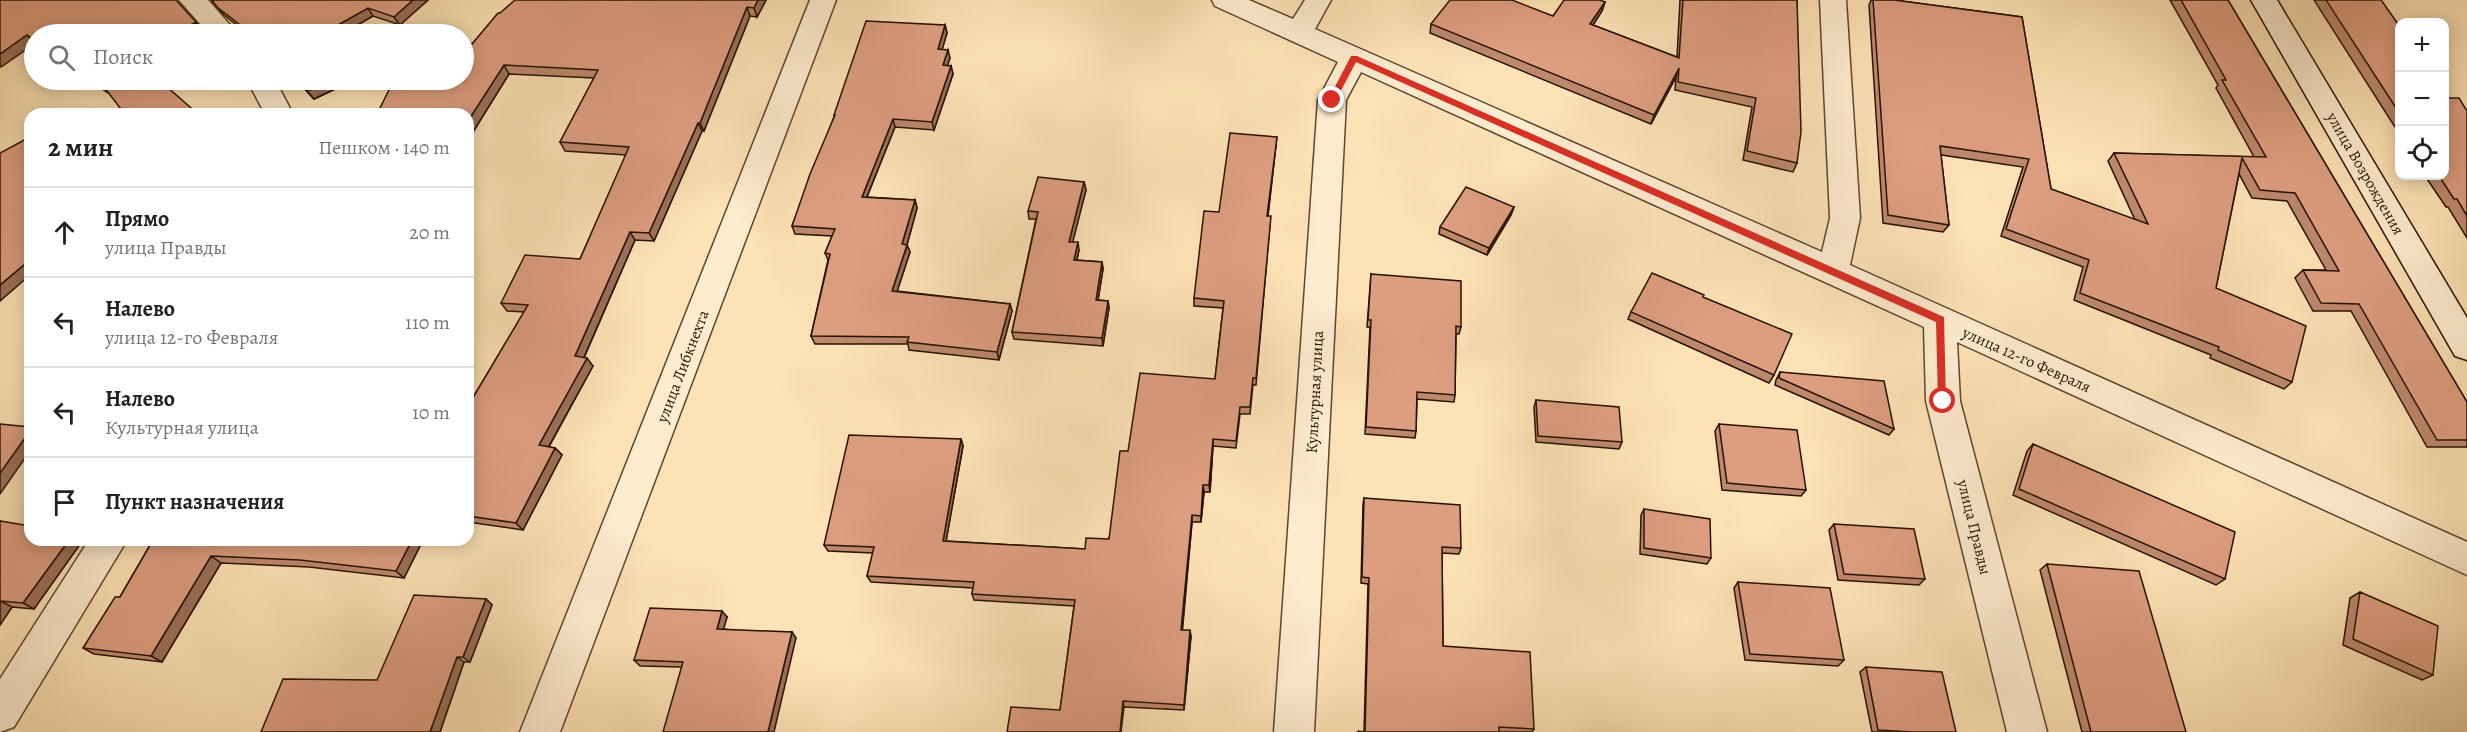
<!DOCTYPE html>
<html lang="ru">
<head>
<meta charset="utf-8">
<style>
	:root { --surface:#fff; --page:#f6f6f6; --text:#202124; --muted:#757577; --line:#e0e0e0 }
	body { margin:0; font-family:Alegreya,serif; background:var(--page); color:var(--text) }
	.controls { position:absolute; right:18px; top:18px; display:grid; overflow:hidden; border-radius:12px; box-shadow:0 3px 15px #0003 }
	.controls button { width:54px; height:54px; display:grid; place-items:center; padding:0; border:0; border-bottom:2px solid var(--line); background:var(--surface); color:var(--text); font:30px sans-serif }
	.stop { position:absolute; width:18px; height:18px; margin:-14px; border:4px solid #d93025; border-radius:50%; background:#fff }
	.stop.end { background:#d93025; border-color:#fff; box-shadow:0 2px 6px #0008 }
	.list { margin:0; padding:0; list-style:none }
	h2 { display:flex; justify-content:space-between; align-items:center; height:78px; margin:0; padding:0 24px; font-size:26px }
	h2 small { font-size:20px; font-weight:400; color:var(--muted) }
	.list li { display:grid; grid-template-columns:39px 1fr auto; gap:18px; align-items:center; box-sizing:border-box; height:90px; padding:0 24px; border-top:2px solid var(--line) }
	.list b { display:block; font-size:22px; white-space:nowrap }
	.list p { margin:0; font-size:20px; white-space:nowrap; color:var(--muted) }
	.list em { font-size:20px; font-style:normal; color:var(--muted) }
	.icon { flex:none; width:33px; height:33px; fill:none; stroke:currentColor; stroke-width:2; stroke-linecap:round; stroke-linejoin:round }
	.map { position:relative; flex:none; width:2467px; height:732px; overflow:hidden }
	.search { position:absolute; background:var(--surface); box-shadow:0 3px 15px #0003; left:24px; top:24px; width:450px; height:66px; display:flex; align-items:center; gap:15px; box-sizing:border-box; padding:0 21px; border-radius:33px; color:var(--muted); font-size:22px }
	.panel { position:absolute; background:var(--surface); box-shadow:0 3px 15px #0003; left:24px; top:108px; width:450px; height:438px; border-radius:18px }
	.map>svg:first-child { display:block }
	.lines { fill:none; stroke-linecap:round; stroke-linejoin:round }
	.street-casing { stroke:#5c462e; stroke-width:3 }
	.secondary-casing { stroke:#261201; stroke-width:3 }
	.street { fill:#feeccf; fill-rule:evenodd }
	.secondary { fill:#feeccf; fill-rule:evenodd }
	.wall { fill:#be886e; stroke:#261201; stroke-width:1.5 }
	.shaded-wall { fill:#9b6f5a; stroke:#261201; stroke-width:1.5 }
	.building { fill:#dd9e80; stroke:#261201; stroke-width:1.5 }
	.route { fill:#d93025 }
	.labels { text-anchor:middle; stroke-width:5; stroke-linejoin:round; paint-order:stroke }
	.street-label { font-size:16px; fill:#261201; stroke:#feeccf }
</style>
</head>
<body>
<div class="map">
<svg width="2467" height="732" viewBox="0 0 2467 732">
	<rect width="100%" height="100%" fill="#fde2b5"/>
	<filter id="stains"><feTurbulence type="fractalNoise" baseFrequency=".00333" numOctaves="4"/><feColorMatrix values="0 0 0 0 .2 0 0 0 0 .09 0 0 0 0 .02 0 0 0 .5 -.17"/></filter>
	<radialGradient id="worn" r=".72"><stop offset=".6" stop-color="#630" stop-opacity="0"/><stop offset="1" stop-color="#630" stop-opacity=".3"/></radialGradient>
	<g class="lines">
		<g class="street-casing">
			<path id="street" d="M 179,0 L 208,0 L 238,34 L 209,34 Z
				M 810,0 L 836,0 L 560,732 L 520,732 Z
				M 1212,0 L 1249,0 L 1293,19 L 1305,0 L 1331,0 L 1315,29 L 1822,252 L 1830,218 L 1820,0 L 1846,0 L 1860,218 L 1850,265 L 2467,542 L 2467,575 L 1957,342 L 1960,401 L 2047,732 L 2007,732 L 1926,401 L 1924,327 L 1361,72 L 1346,100 L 1314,732 L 1274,732 L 1318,100 L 1338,62 L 1215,6 Z
				M 247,80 L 275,80 L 293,114 L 265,114 Z
				M 89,540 L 127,540 L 14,727 L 0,732 L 0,679 Z"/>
		</g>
		<g class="secondary-casing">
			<path id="secondary" d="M 2251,0 L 2277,0 L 2467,318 L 2467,360 L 2455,356 Z"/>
		</g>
		<use href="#street" class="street"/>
		<use href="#secondary" class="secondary"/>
	</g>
	<path class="wall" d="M 211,0 L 428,0 L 400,25 L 373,16 L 342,34 L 248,34 L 224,15 Z
		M 766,0 L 757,17 L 750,16 L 704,131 L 702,131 L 654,241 L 635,240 L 584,358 L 593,366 L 549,447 L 555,448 L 562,455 L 523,530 L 468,522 L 468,406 L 524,312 L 507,311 L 501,303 L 580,259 L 626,155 L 565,151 L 560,142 L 594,78 L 509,74 L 468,140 L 468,114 L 472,44 L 500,13 Z
		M 1680,0 L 1797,0 L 1797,163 L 1793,172 L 1743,160 L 1752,107 L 1675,90 L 1676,77 L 1651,124 L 1430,33 L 1431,24 L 1553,16 L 1605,2 L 1602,11 L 1593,25 L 1677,57 Z
		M 1871,0 L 1894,0 L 2022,17 L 2051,189 L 2135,220 L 2108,161 L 2114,153 L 2254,157 L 2216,88 L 2218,85 L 2170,0 L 2228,0 L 2467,402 L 2467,447 L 2427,447 L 2351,311 L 2313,311 L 2295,278 L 2303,270 L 2326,270 L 2287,201 L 2252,198 L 2239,174 L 2216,288 L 2292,382 L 2284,389 L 2210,358 L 2211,355 L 2074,300 L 2083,267 L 2001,236 L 2023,167 L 1941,155 L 1949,225 L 1943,232 L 1883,223 L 1869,5 Z
		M 2314,0 L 2381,0 L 2400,27 L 2400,135 Z
		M 945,25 L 947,33 L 942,49 L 950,58 L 947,66 L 951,66 L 953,74 L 934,130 L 895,127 L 867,197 L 915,200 L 917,208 L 907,245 L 910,252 L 897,291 L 1010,304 L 1012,311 L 999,360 L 909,350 L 908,344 L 815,344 L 811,336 L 828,260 L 825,253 L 832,236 L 795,234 L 792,226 L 834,117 L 834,115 Z
		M 89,80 L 159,80 L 108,93 Z
		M 296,80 L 351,80 L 352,81 L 314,99 Z
		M 2447,98 L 2467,111 L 2467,238 L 2448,207 L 2446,207 L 2425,176 L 2445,176 Z
		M 1276,145 L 1268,216 L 1270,224 L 1256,385 L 1253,385 L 1250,414 L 1240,414 L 1236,448 L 1213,446 L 1210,492 L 1204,492 L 1201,522 L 1192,522 L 1182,630 L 1191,636 L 1184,710 L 1124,707 L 1060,710 L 1074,606 L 974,600 L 972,594 L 973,588 L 871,582 L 867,576 L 873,553 L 828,551 L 824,545 L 961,439 L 963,446 L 946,541 L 1085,549 L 1109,539 L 1128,451 L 1215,379 L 1223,308 L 1194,306 L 1194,298 L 1219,212 Z
		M 1084,182 L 1086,190 L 1072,242 L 1079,250 L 1077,260 L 1102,262 L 1103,269 L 1098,300 L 1108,301 L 1109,308 L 1103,346 L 1014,339 L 1012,332 L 1036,219 L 1029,219 L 1028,211 Z
		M 1514,207 L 1511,215 L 1487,255 L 1439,234 L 1440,227 Z
		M 1371,274 L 1461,327 L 1459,334 L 1456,334 L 1455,395 L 1454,402 L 1417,399 L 1416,431 L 1415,438 L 1365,434 L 1370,327 L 1367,327 Z
		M 1703,297 L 1774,375 L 1769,383 L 1628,319 L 1631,312 Z
		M 1780,372 L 1894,429 L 1889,435 L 1775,385 L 1776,380 Z
		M 1536,400 L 1622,442 L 1619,449 L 1536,442 L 1534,407 Z
		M 1719,424 L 1806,490 L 1801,496 L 1722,490 L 1715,431 Z
		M 2033,444 L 2225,579 L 2216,585 L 2013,495 L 2027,451 Z
		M 1364,498 L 1461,548 L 1459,554 L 1442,553 L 1443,646 L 1534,729 L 1532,732 L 1358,732 L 1364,732 L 1368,584 L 1361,583 L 1363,504 Z
		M 1644,509 L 1711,558 L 1707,564 L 1640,554 L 1641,515 Z
		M 0,521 L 83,540 L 34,609 L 12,607 L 0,625 Z
		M 1834,524 L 1925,579 L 1919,585 L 1838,580 L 1829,530 Z
		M 153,540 L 423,540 L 404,578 L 309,567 L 221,563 L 162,662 L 94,654 L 83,648 L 120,597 Z
		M 2047,564 L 2186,732 L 2082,732 L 2040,570 Z
		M 1738,582 L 1844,660 L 1838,666 L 1745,660 L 1734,588 Z
		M 2360,592 L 2433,675 L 2422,680 L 2343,645 L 2350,598 Z
		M 486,599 L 492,605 L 470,662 L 464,662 L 440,732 L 261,732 L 377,680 Z
		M 727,617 L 723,629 L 796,638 L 682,667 L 640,666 L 634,660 Z
		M 1866,667 L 1956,732 L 1872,732 L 1860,672 Z"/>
	<path class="shaded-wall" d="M 413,0 L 428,0 L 400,25 L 394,17 Z
		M 758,0 L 766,0 L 757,17 L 754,8 Z
		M 1605,2 L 1602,11 L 1588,33 L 1590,24 Z
		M 747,7 L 750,16 L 704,131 L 700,123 Z
		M 368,8 L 373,16 L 342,34 L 322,34 Z
		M 196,22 L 202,30 L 195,34 L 175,34 Z
		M 945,25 L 947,33 L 940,57 L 938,49 Z
		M 27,35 L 34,42 L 34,44 L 1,67 L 0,66 L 0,54 Z
		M 948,50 L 950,58 L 945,74 L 943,65 Z
		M 504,65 L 509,74 L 468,140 L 468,121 Z
		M 951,66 L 953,74 L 934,130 L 932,122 Z
		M 1679,68 L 1676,77 L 1651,124 L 1654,115 Z
		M 331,80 L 351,80 L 352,81 L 314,99 L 307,91 Z
		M 893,119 L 895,127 L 864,204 L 862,197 Z
		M 698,123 L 702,131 L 654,241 L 649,233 Z
		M 1277,137 L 1276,145 L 1267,223 L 1267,216 Z
		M 1084,182 L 1086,190 L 1071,249 L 1069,242 Z
		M 915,200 L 917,208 L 905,252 L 902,244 Z
		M 1514,207 L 1511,215 L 1487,255 L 1489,248 Z
		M 630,232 L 635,240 L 581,364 L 575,356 Z
		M 1078,242 L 1079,250 L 1075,268 L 1074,260 Z
		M 907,245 L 910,252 L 895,298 L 892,291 Z
		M 30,262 L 30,275 L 0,301 L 0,285 L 24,265 Z
		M 1102,262 L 1103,269 L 1097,307 L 1096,300 Z
		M 1108,301 L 1109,308 L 1103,346 L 1102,338 Z
		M 1010,304 L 1012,311 L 999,360 L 997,352 Z
		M 587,358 L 593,366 L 545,453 L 539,445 Z
		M 30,431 L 30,451 L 0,494 L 0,473 Z
		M 961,439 L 963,446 L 945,547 L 943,541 Z
		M 1213,439 L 1213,446 L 1210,492 L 1209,485 Z
		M 555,448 L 562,455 L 523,530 L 516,523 Z
		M 1203,485 L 1204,492 L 1201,522 L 1201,516 Z
		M 1192,515 L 1192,522 L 1182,636 L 1181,630 Z
		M 69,540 L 83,540 L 34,609 L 23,603 Z
		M 412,540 L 423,540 L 404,578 L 396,571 Z
		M 211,556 L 221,563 L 162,662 L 151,656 Z
		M 486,599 L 492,605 L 470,662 L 463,657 Z
		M 1,601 L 12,607 L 0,625 L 0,603 Z
		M 722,611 L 727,617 L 722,635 L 717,629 Z
		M 1190,630 L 1191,636 L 1184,710 L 1184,705 Z
		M 792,632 L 796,638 L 774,732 L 768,732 Z
		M 457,657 L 464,662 L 440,732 L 430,732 Z
		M 1123,701 L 1124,707 L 1121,732 L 1120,732 Z"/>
	<path class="building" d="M 0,0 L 176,0 L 196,22 L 175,34 L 34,34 L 34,40 L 27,35 L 0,54 Z
		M 212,0 L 413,0 L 394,17 L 368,8 L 322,34 L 252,34 L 217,7 Z
		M 515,0 L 758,0 L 754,8 L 747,7 L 700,123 L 698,123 L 649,233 L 630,232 L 575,356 L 587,358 L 539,445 L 555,448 L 516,523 L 468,516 L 468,406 L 528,305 L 501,303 L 525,255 L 580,259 L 629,147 L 560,142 L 598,70 L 504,65 L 468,121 L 468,114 L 377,114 L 394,80 L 464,80 L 464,41 L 472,44 L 498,13 L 500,13 Z
		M 1450,0 L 1512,0 L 1553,16 L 1564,0 L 1600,0 L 1605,2 L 1590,24 L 1679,58 L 1683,0 L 1797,0 L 1801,132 L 1797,163 L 1747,151 L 1756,98 L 1678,82 L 1679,68 L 1654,115 L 1431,24 Z
		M 1873,0 L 1894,0 L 2022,17 L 2051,189 L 2148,224 L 2114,153 L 2266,157 L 2222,80 L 2226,80 L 2181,0 L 2228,0 L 2467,402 L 2467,440 L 2437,440 L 2359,304 L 2321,303 L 2303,270 L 2339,271 L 2295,193 L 2260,190 L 2242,158 L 2216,288 L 2306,326 L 2292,382 L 2218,350 L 2219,347 L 2080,293 L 2089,260 L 2006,229 L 2029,159 L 1940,146 L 1949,225 L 1888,215 Z
		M 2326,0 L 2381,0 L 2400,27 L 2400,114 Z
		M 866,21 L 945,25 L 938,49 L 948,50 L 943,65 L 951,66 L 932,122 L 893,119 L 862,197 L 915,200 L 902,244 L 907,245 L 892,291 L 1010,304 L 997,352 L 907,342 L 909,337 L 811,336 L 830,254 L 825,253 L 835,229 L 792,226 L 810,174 L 835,115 L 834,115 Z
		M 93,80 L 159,80 L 198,114 L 124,113 L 104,87 Z
		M 297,80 L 331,80 L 307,91 Z
		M 2445,94 L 2447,98 L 2459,98 L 2467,111 L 2467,216 L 2457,199 L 2454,199 L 2439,176 L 2445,176 Z
		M 1230,133 L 1277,137 L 1267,216 L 1271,216 L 1256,378 L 1253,378 L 1250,407 L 1240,407 L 1236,441 L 1213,439 L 1209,485 L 1203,485 L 1201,516 L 1192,515 L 1181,630 L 1190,630 L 1184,705 L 1123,701 L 1120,732 L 1007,732 L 1011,707 L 1060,710 L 1075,600 L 972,594 L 974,582 L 867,576 L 874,547 L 824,545 L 849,435 L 961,439 L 943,541 L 1085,549 L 1086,538 L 1109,539 L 1120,451 L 1128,451 L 1140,373 L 1215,379 L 1224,301 L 1194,298 L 1204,211 L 1219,212 Z
		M 28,138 L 30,140 L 30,262 L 24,265 L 0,285 L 0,153 Z
		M 1038,177 L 1084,182 L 1069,242 L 1078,242 L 1074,260 L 1102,262 L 1096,300 L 1108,301 L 1102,338 L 1012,332 L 1038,212 L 1028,211 Z
		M 1466,187 L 1514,207 L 1489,248 L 1440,227 Z
		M 1652,273 L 1704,295 L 1703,297 L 1792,334 L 1774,375 L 1631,312 Z
		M 1371,274 L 1461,281 L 1461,327 L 1456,326 L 1455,395 L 1417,392 L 1416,431 L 1366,427 L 1371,320 L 1368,320 Z
		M 1780,372 L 1884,381 L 1894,429 L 1779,378 Z
		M 1536,400 L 1619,407 L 1622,442 L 1538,436 Z
		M 0,424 L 30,427 L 30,431 L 0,473 Z
		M 1719,424 L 1797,430 L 1806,490 L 1727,483 Z
		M 2033,444 L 2235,532 L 2225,579 L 2019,489 Z
		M 1364,498 L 1460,505 L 1461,548 L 1442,547 L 1443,646 L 1530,652 L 1534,729 L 1499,727 L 1499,732 L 1358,732 L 1358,731 L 1365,732 L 1369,578 L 1362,577 Z
		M 1644,509 L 1710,519 L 1711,558 L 1644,548 Z
		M 0,521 L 30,526 L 30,540 L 69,540 L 23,603 L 1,601 L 0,603 Z
		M 1834,524 L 1914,529 L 1925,579 L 1844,574 Z
		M 153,540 L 412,540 L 396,571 L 300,560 L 211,556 L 151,656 L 83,648 L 115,597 L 120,597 Z
		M 2047,564 L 2139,571 L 2186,732 L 2091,732 Z
		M 1738,582 L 1830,588 L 1844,660 L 1750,654 Z
		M 2360,592 L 2438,626 L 2433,675 L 2353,639 Z
		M 414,595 L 486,599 L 463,657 L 457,657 L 430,732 L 261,732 L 283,679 L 377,680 Z
		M 650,608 L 722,611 L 717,629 L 792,632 L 768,732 L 663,732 L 683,662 L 634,660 Z
		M 1866,667 L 1942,672 L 1956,732 L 1912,732 L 1878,730 Z"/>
	<path class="route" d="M 1351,56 L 1357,56 L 1944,317 L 1946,404 L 1943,405 L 1938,401 L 1936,322 L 1356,62 L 1335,102 L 1329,102 L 1328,100 Z"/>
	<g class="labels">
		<g class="street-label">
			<text transform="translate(2366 173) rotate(60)" y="6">улица Возрождения</text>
			<text transform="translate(2027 359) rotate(24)" y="6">улица 12-го Февраля</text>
			<text transform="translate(682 366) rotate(-69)" y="6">улица Либкнехта</text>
			<text transform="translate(1314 392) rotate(-87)" y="6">Культурная улица</text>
			<text transform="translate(1975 527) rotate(76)" y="6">улица Правды</text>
		</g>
	</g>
	<rect width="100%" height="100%" filter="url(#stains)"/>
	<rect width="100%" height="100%" fill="url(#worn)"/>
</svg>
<div class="controls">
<button>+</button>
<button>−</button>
<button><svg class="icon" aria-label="locate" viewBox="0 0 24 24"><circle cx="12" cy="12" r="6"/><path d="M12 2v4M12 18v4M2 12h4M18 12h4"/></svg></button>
</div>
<div class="stop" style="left:1943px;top:401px"></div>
<div class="stop end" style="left:1332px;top:100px"></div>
<div class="search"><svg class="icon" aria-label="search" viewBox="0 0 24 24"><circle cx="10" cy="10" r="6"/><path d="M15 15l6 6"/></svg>Поиск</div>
<section class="panel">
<h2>2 мин<small>Пешком · 140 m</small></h2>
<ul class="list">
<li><svg class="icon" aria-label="ahead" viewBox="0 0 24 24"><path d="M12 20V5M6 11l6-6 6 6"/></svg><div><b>Прямо</b><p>улица Правды</p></div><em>20 m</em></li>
<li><svg class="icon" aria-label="left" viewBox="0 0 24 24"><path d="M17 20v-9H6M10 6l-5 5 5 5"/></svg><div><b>Налево</b><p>улица 12-го Февраля</p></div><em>110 m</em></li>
<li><svg class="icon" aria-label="left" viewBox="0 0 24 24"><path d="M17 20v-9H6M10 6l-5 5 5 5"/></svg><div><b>Налево</b><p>Культурная улица</p></div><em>10 m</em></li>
<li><svg class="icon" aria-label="arrive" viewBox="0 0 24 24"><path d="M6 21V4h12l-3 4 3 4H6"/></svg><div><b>Пункт назначения</b></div></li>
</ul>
</section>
</div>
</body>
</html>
